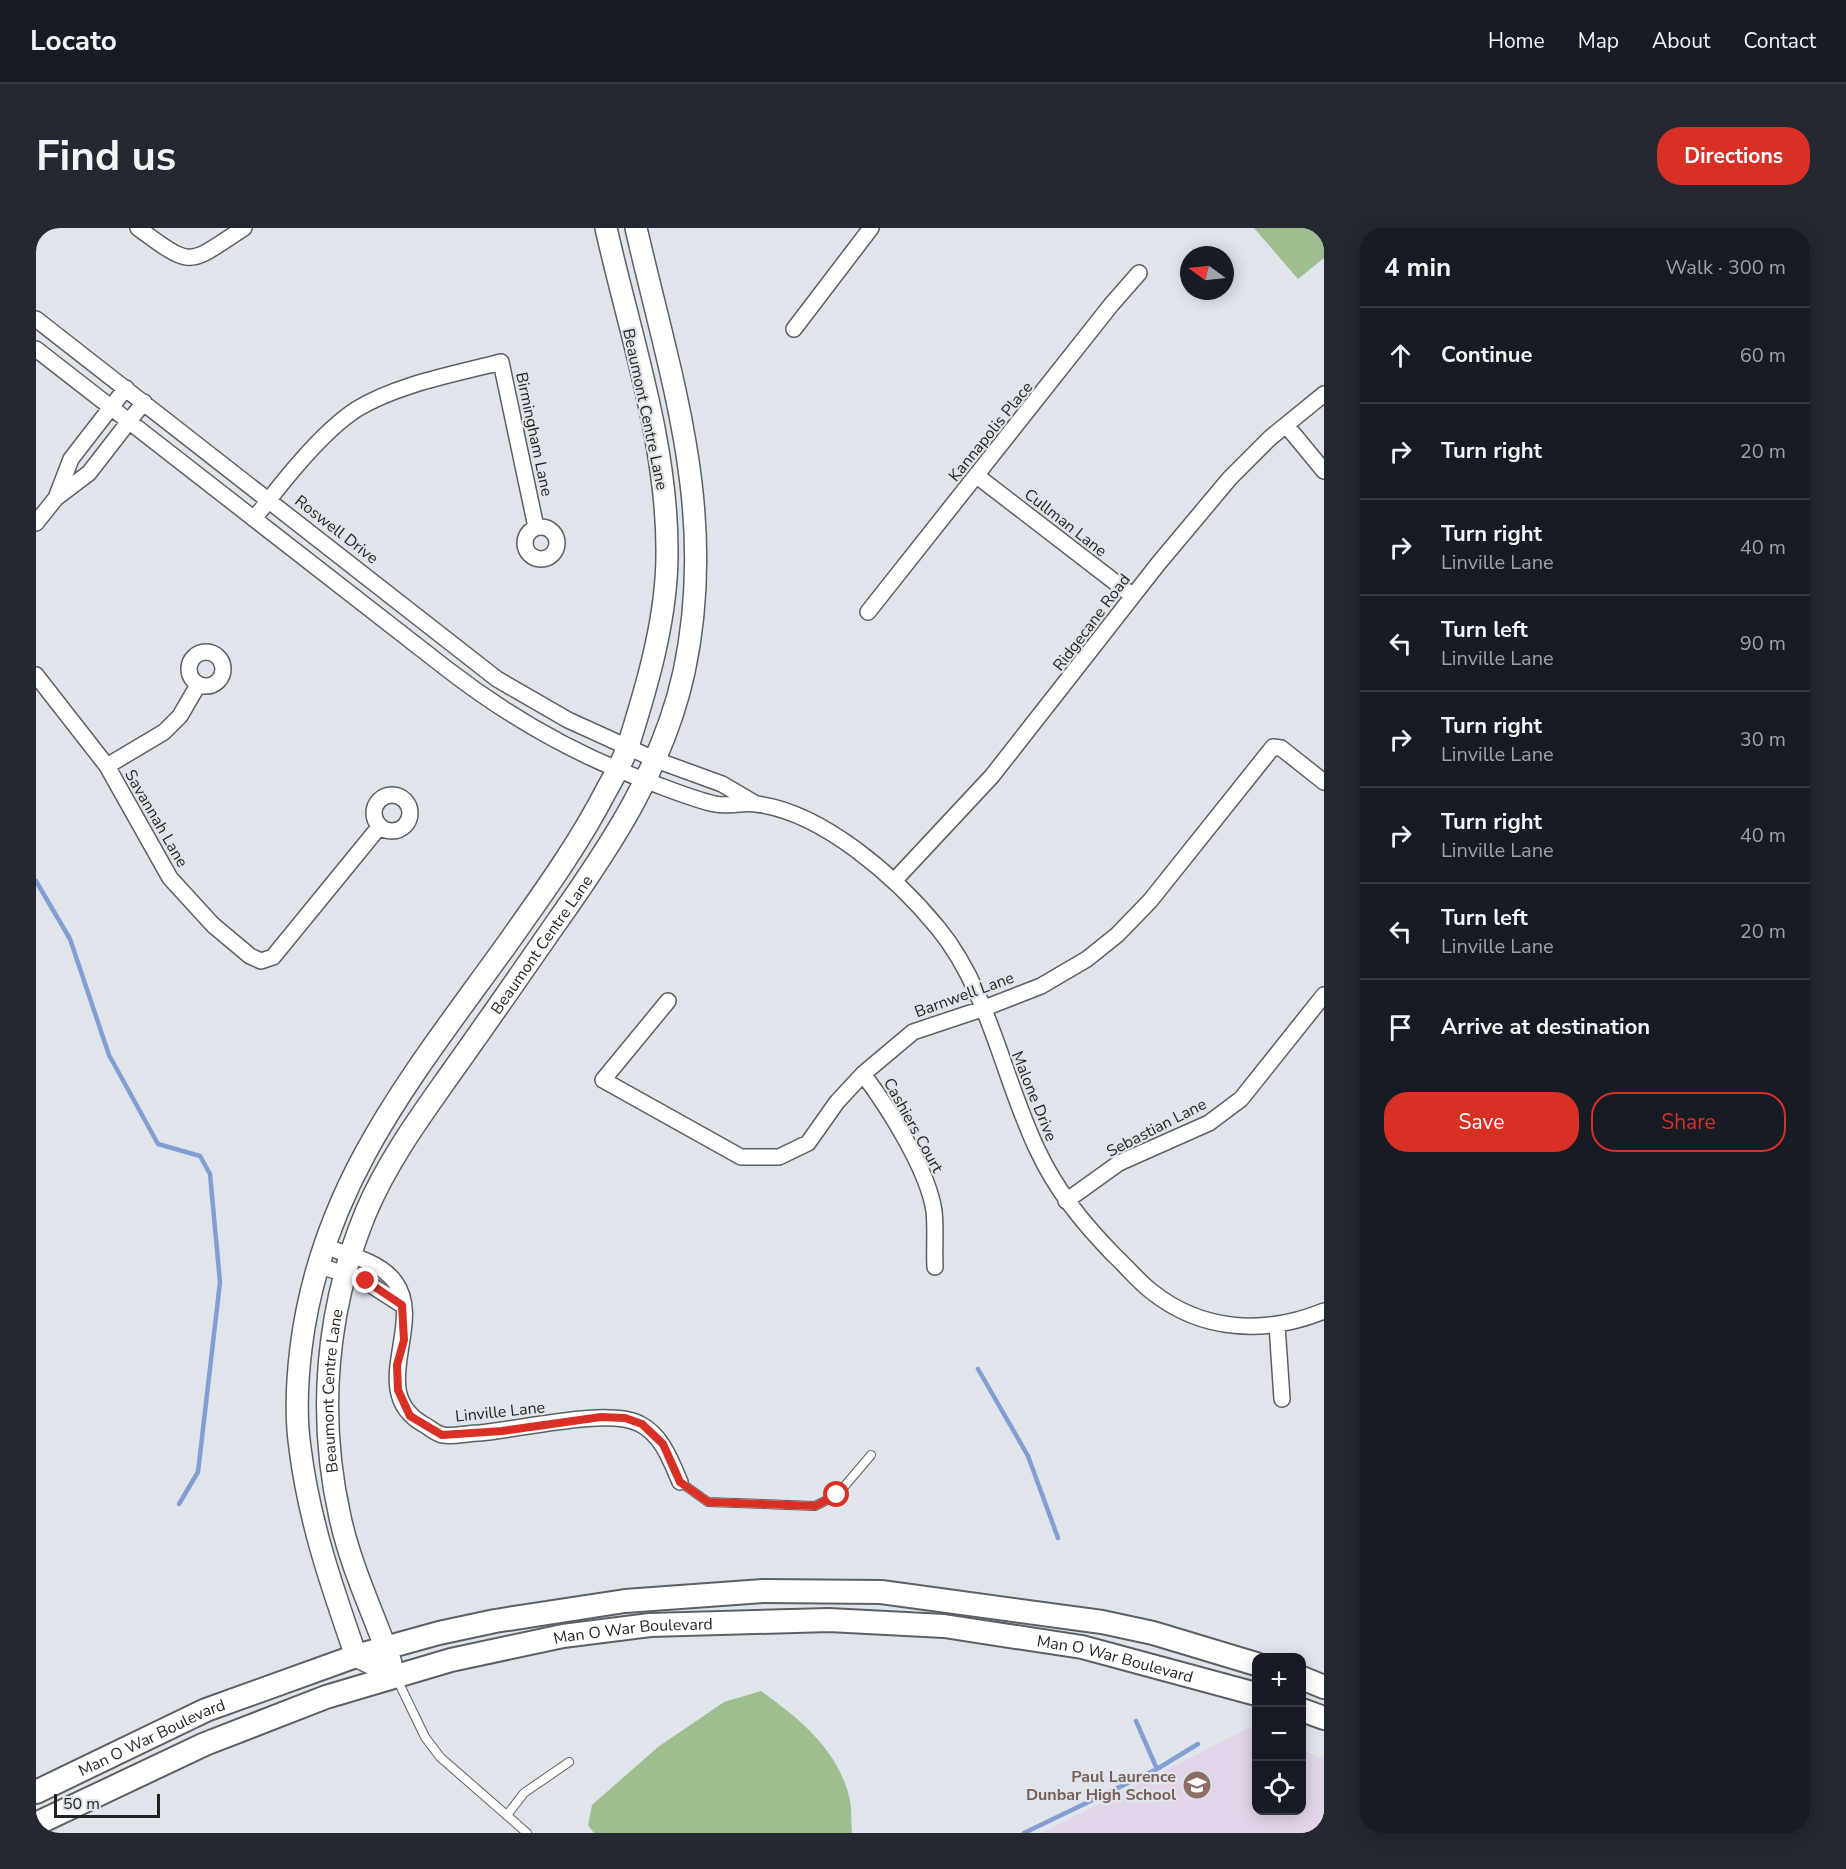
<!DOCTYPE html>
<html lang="en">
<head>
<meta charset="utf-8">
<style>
	:root { --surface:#171b24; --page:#242831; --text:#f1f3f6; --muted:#9ea1a6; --line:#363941; --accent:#d93025 }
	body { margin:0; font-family:"Nunito Sans",sans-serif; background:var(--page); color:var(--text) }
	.controls { position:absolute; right:18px; bottom:18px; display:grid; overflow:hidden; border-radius:12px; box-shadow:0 3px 15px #0003 }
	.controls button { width:54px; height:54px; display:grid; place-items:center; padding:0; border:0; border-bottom:2px solid var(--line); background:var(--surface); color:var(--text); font:30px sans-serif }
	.compass { position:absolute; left:1144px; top:18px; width:54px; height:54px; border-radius:50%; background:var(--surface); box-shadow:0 3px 15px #0003; rotate:285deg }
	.scale { position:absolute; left:18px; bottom:15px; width:106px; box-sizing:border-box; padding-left:6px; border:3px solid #1f2123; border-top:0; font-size:16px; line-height:21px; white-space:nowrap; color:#1f2123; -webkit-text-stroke:4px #dfe5eb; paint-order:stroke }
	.stop { position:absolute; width:18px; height:18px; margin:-14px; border:4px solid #d93025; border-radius:50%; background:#fff }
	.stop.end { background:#d93025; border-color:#fff; box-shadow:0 2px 6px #0008 }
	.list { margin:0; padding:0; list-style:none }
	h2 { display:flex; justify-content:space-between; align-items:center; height:78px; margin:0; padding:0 24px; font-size:26px }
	h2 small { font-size:20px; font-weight:400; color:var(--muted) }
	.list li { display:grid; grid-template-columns:39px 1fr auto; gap:18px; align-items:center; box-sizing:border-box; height:96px; padding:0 24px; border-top:2px solid var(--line) }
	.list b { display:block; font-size:22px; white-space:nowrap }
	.list p { margin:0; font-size:20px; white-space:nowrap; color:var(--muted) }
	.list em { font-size:20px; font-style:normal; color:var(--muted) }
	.actions { display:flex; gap:12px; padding:18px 24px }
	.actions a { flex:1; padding:14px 0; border:2px solid var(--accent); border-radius:24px; text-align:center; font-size:21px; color:var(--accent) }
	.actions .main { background:var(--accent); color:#fff }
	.icon { flex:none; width:33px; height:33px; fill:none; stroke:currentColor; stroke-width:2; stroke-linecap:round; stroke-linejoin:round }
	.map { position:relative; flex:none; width:1288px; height:1605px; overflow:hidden; border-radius:24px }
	header { display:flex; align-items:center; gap:36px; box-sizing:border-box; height:84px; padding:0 30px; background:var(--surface); border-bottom:2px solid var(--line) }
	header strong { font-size:28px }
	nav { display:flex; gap:33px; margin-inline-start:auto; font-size:21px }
	.intro { display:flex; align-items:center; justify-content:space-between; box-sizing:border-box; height:144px; padding:0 36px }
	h1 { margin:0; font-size:42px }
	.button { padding:15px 27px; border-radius:24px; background:var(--accent); color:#fff; font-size:21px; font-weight:700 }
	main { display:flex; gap:36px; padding:0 36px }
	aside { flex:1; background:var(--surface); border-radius:24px; box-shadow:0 3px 15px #0003 }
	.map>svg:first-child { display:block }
	.education { fill:#e2d5e9 }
	.green { fill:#9fbe90 }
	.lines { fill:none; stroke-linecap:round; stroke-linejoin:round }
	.stream { stroke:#829ed2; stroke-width:4.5 }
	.lane-casing { stroke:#5b6065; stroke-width:10 }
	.street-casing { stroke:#5b6065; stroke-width:18 }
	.secondary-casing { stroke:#5b6065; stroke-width:24 }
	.primary-casing { stroke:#5b6065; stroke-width:26 }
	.lane { stroke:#fff; stroke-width:8 }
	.street { stroke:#fff; stroke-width:15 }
	.secondary { stroke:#fff; stroke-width:21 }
	.primary { stroke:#fff; stroke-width:22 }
	.route { stroke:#d93025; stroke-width:8 }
	.labels { text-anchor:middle; stroke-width:4.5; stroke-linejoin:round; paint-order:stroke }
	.street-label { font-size:16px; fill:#1f2123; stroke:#dfe5eb }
	.education-label { font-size:16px; font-weight:bold; fill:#785e54; stroke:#dfe5eb; text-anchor:end }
</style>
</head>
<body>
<header>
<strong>Locato</strong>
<nav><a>Home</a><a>Map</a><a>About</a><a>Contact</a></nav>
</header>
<div class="intro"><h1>Find us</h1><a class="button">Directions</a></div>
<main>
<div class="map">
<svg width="1288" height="1605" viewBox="0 0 1288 1605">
	<rect width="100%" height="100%" fill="#dfe5eb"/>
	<path class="education" d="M 1213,1500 L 1220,1504 L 1220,1582 L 1266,1582 L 1266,1522 L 1288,1531 L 1288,1605 L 1006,1605 Z"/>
	<path class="green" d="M 1218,0 L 1288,0 L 1288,30 L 1262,51 Z
		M 725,1463 C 763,1490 801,1521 813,1568 C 816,1579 815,1593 816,1605 L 558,1605 L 552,1597 L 556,1577 L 622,1519 L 688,1474 Z"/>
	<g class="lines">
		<path class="stream" d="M 0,653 L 34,711 L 73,827 L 122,916 L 164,928 L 174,946 L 184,1054 L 162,1244 L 143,1276
			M 942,1141 L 992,1228 L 1022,1310
			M 1100,1493 L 1121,1541
			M 988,1605 L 1121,1541 L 1162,1516"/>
		<g class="lane-casing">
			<path id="lane" d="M 644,1254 L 672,1274 L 779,1278 L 801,1267 L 835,1227
				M 361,1451 L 389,1509 L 404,1529 L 491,1605
				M 471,1587 L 488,1565 L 533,1534"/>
		</g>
		<g class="street-casing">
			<path id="street" d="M 102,0 C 158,41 151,37 208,0
				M 0,91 L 461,451 L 532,492 L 620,532 L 686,556 L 720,576
				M 758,101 L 835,0
				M 0,121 L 411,441 C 473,489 537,526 611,553 C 633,561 656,571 679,576 C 692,579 706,574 720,576 C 787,584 861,650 902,700 C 953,762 967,850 1001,921 C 1020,962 1046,994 1077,1026 C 1090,1038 1101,1052 1115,1063 C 1166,1104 1229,1107 1288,1083
				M 1250,197 L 1288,243
				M 941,248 L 1097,368
				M 20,270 L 35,231 L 90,160
				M 218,291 C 244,257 285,204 321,181 C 362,156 419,146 465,134 L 500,299
				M 0,295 L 20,270 L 53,245 L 108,174
				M489 315a16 16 0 1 1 32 0a16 16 0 1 1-32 0Z
				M 832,384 L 1075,77 L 1103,45
				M153 441a17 17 0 1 1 34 0a17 17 0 1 1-34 0Z
				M 0,447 L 71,538 L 134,650 L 177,697 L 214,728 L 225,733 L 237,729 L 344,598
				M 71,538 L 128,504 L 144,488 L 162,457
				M338 585a18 18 0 1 1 36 0a18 18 0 1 1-36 0Z
				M 858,653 L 956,548 L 1122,336 L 1194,250 L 1234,210 L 1288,166
				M 632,773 L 567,852 L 705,929 L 743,929 L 772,915 L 801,874 L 827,846 L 877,804 L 946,781 L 1005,758 L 1051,731 L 1081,707 L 1114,673 L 1237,519 L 1245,520 L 1288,554
				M 827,846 C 852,879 892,942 898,983 C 900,1001 898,1021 899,1039
				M 1030,973 L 1083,935 L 1173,895 L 1205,871 L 1288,767
				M 287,1018 C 310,1026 344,1033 359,1054 C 390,1096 330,1163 387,1196 C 393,1199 400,1206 407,1207 C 417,1209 432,1205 443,1205 C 482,1202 572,1179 604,1196 C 626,1207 635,1233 644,1254
				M 281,1037 L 327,1052 L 366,1077
				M 1241,1097 L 1246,1171"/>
		</g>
		<g class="secondary-casing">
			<g id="secondary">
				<path id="s1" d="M 355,1435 C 338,1386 315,1340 304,1289 C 281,1187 290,1081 330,984 C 351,934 384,889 415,845 C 450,796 484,747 518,698 C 574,619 627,540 648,444 C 682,285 635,152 600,0"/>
				<path d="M 359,1447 L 320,1428 C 296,1359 273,1293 264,1220 C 259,1186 261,1153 265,1120 C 285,957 376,848 469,719 C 505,668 541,619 570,563 C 578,548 588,532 593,515 C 612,455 631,389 631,326 C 632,216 594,107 570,0"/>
			</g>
		</g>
		<g class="primary-casing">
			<g id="primary">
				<path d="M 1266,1450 L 1288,1459"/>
				<path d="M 1266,1482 L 1288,1490"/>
				<path id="s2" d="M 0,1564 L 170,1482 L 320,1428 L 403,1405 L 459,1393 L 589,1373 L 727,1363 L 845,1364 L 1066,1394 L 1117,1405 L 1220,1436"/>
				<path id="s3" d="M 0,1596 L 169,1516 L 290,1469 L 415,1432 L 527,1408 L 614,1397 L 793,1392 L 908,1398 L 1046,1419 L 1220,1466"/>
			</g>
		</g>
		<use href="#lane" class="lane"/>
		<use href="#street" class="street"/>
		<use href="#secondary" class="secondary"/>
		<use href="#primary" class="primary"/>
	</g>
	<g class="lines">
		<path class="route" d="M 330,1053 L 366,1077 L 368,1112 L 361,1137 L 362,1162 L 374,1188 L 406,1207 L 466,1203 L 565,1189 L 589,1190 L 606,1196 L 627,1216 L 644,1254 L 672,1274 L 779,1278 L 801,1267"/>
	</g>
	<defs>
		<g id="school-disc" transform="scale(1.5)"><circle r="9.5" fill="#8d6e63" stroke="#dfe5eb"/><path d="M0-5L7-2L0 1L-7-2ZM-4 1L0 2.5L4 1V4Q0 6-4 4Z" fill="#fff"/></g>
	</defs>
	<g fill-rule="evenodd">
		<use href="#school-disc" x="1161" y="1557"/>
	</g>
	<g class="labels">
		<g class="street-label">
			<text transform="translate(610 181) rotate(78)" y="6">Beaumont Centre Lane</text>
			<text transform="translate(954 203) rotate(-51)" y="6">Kannapolis Place</text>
			<text transform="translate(499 206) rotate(78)" y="6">Birmingham Lane</text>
			<text transform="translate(1030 294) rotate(38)" y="6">Cullman Lane</text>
			<text transform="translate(301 301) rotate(38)" y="6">Roswell Drive</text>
			<text transform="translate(1055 394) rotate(-53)" y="6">Ridgecane Road</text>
			<text transform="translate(121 590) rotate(60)" y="6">Savannah Lane</text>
			<text dy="6" stroke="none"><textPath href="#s1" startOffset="786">Beaumont Centre Lane</textPath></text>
			<text transform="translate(928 766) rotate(-20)" y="6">Barnwell Lane</text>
			<text transform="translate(999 868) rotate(68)" y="6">Malone Drive</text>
			<text transform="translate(878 897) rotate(61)" y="6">Cashiers Court</text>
			<text transform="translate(1120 899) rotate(-27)" y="6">Sebastian Lane</text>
			<text dy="6" stroke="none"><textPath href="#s1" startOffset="282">Beaumont Centre Lane</textPath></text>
			<text transform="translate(464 1183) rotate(-6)" y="6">Linville Lane</text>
			<text dy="6" stroke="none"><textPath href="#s3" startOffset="632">Man O War Boulevard</textPath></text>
			<text dy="6" stroke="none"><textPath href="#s3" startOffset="1118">Man O War Boulevard</textPath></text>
			<text dy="6" stroke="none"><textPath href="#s2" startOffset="128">Man O War Boulevard</textPath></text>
		</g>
		<g class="education-label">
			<text x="1140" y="1554">Paul Laurence<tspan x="1140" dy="18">Dunbar High School</tspan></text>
		</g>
	</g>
</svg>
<div class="controls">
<button>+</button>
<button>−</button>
<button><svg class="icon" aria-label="locate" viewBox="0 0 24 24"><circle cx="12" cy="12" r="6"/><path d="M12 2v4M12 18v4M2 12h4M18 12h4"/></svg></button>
</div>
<svg class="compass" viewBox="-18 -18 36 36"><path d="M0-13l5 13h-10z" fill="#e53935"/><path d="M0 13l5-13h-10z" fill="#9ea1a6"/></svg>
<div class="scale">50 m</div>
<div class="stop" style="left:801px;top:1267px"></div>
<div class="stop end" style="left:330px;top:1053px"></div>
</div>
<aside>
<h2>4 min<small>Walk · 300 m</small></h2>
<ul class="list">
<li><svg class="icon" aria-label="ahead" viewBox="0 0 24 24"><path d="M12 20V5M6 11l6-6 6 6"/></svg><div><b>Continue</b></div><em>60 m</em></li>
<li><svg class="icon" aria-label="right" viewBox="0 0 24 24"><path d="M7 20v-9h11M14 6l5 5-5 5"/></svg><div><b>Turn right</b></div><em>20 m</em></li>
<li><svg class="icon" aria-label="right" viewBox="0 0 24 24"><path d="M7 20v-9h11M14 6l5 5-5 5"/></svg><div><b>Turn right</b><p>Linville Lane</p></div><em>40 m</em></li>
<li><svg class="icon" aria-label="left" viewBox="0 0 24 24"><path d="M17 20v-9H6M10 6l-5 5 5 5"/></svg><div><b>Turn left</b><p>Linville Lane</p></div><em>90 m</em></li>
<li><svg class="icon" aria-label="right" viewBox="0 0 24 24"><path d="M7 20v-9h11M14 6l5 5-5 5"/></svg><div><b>Turn right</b><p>Linville Lane</p></div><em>30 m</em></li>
<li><svg class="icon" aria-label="right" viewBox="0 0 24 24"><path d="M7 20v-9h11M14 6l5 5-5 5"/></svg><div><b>Turn right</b><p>Linville Lane</p></div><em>40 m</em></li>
<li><svg class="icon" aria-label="left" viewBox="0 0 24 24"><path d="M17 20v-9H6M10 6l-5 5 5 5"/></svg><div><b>Turn left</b><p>Linville Lane</p></div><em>20 m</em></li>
<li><svg class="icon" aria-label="arrive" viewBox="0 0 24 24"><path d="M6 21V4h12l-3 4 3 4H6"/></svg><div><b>Arrive at destination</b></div></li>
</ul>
<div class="actions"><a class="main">Save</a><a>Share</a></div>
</aside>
</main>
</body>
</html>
